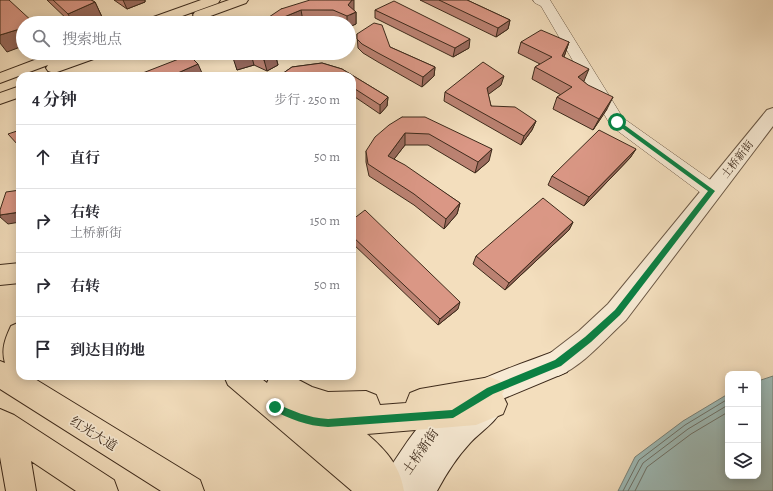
<!DOCTYPE html>
<html lang="zh">
<head>
<meta charset="utf-8">
<style>
	:root { --surface:#fff; --page:#f2f2f3; --text:#2b2b33; --muted:#7c7c81; --line:#e1e1e2 }
	body { margin:0; font-family:Alegreya,"Noto Serif SC",serif; background:var(--page); color:var(--text) }
	.controls { position:absolute; right:12px; bottom:12px; display:grid; overflow:hidden; border-radius:8px; box-shadow:0 2px 10px #0003 }
	.controls button { width:36px; height:36px; display:grid; place-items:center; padding:0; border:0; border-bottom:1px solid var(--line); background:var(--surface); color:var(--text); font:20px sans-serif }
	.stop { position:absolute; width:12px; height:12px; margin:-9px; border:3px solid #0b8043; border-radius:50%; background:#fff }
	.stop.end { background:#0b8043; border-color:#fff; box-shadow:0 1px 4px #0008 }
	.list { margin:0; padding:0; list-style:none }
	h2 { display:flex; justify-content:space-between; align-items:center; height:52px; margin:0; padding:0 16px; font-size:17px }
	h2 small { font-size:13px; font-weight:400; color:var(--muted) }
	.list li { display:grid; grid-template-columns:26px 1fr auto; gap:12px; align-items:center; box-sizing:border-box; height:64px; padding:0 16px; border-top:1px solid var(--line) }
	.list b { display:block; font-size:15px; white-space:nowrap }
	.list p { margin:0; font-size:13px; white-space:nowrap; color:var(--muted) }
	.list em { font-size:13px; font-style:normal; color:var(--muted) }
	.icon { flex:none; width:22px; height:22px; fill:none; stroke:currentColor; stroke-width:2; stroke-linecap:round; stroke-linejoin:round }
	.map { position:relative; flex:none; width:773px; height:491px; overflow:hidden }
	.search { position:absolute; background:var(--surface); box-shadow:0 2px 10px #0003; left:16px; top:16px; width:340px; height:44px; display:flex; align-items:center; gap:10px; box-sizing:border-box; padding:0 14px; border-radius:22px; color:var(--muted); font-size:15px }
	.panel { position:absolute; background:var(--surface); box-shadow:0 2px 10px #0003; left:16px; top:72px; width:340px; height:308px; border-radius:12px }
	.map>svg:first-child { display:block }
	.water { fill:#9dbbb8; stroke:#778179 }
	.lines { fill:none; stroke-linecap:round; stroke-linejoin:round }
	.shore { stroke:#6d726a; stroke-width:1 }
	.minor-casing { stroke:#6a5744; stroke-width:1 }
	.tertiary-casing { stroke:#6a5744; stroke-width:2 }
	.secondary-casing { stroke:#3d2a1b; stroke-width:2 }
	.primary-casing { stroke:#3d2a1b; stroke-width:2 }
	.minor { fill:#f7ead4; fill-rule:evenodd }
	.tertiary { fill:#f7ead4; fill-rule:evenodd }
	.secondary { fill:#f7ead4; fill-rule:evenodd }
	.primary { fill:#f3debd; fill-rule:evenodd }
	.wall { fill:#bb8272; stroke:#3d2a1b }
	.shaded-wall { fill:#996a5d; stroke:#3d2a1b }
	.building { fill:#da9785; stroke:#3d2a1b }
	.route { fill:#0b8043 }
	.labels { text-anchor:middle; stroke-width:3.5; stroke-linejoin:round; paint-order:stroke }
	.street-label { font-size:11px; fill:#3d2a1b; stroke:#f7ead4 }
	.near-street-label { font-size:13px; fill:#3d2a1b; stroke:#f7ead4 }
</style>
</head>
<body>
<div class="map">
<svg width="773" height="491" viewBox="0 0 773 491">
	<rect width="100%" height="100%" fill="#f3debd"/>
	<filter id="stains"><feTurbulence type="fractalNoise" baseFrequency=".005" numOctaves="4"/><feColorMatrix values="0 0 0 0 .2 0 0 0 0 .09 0 0 0 0 .02 0 0 0 .5 -.17"/></filter>
	<radialGradient id="worn" r=".72"><stop offset=".6" stop-color="#630" stop-opacity="0"/><stop offset="1" stop-color="#630" stop-opacity=".3"/></radialGradient>
	<path class="water" d="M 773,376 L 773,491 L 618,491 L 635,457 L 683,421 L 728,394 L 728,476 L 758,476 L 758,381 Z"/>
	<g class="lines">
		<path class="shore" d="M 623,491 L 639,460 L 685,425 L 728,399
			M 628,491 L 643,463 L 688,429 L 728,405
			M 635,491 L 647,467 L 691,434 L 728,412"/>
		<g class="minor-casing">
			<path id="minor" d="M 533,0 L 550,0 L 623,118 L 719,186 L 722,191 L 719,196 L 712,198 L 705,196 L 611,126 L 541,6 L 535,3 Z"/>
		</g>
		<g class="tertiary-casing">
			<path id="tertiary" d="M 773,108 L 773,126 L 626,320 C 606,338 583,366 558,376 L 549,372 L 545,363 L 549,354 L 579,331 L 608,304 L 767,110 Z"/>
		</g>
		<g class="secondary-casing">
			<path id="secondary" d="M 558,350 L 567,354 L 571,363 L 567,372 L 500,400 L 503,407 C 497,422 481,431 470,443 C 457,457 446,474 437,491 L 379,491 C 384,477 392,464 401,451 C 409,439 418,426 429,415 C 463,381 514,367 558,350 Z"/>
		</g>
		<g class="primary-casing">
			<path id="primary" d="M 201,0 L 220,0 L 218,3 L 163,23 L 143,23 L 145,20 Z
				M 229,0 L 248,0 L 246,3 L 205,18 L 200,19 L 195,18 L 193,15 L 195,12 Z
				M 53,53 L 75,53 L 72,56 L 64,59 L 82,53 L 105,53 L 102,56 L 60,71 L 54,73 L 48,71 L 46,68 L 48,65 L 0,83 L 0,73 Z
				M 20,86 L 20,97 L 0,104 L 0,93 Z
				M 20,263 L 20,283 L 0,285 L 0,265 Z
				M 20,322 L 20,376 L 30,376 L 200,480 L 204,491 L 161,491 L 0,389 L 0,361 L 5,363 C 1,349 5,339 11,326 Z
				M 224,376 L 258,376 L 267,383 L 270,376 L 291,376 L 312,387 L 328,392 L 366,391 L 376,395 L 380,405 L 406,403 L 410,393 L 420,389 L 490,377 L 500,381 L 504,391 L 502,394 L 507,404 L 503,414 L 476,425 L 367,434 C 386,450 400,466 404,491 L 352,491 L 228,385 Z
				M 0,409 L 14,415 L 114,480 L 118,491 L 76,491 L 31,461 L 36,491 L 6,491 L 0,457 Z"/>
		</g>
		<use href="#minor" class="minor"/>
		<use href="#tertiary" class="tertiary"/>
		<use href="#secondary" class="secondary"/>
		<use href="#primary" class="primary"/>
	</g>
	<path class="wall" d="M 47,0 L 91,0 L 95,2 L 102,17 L 89,23 L 71,23 Z
		M 114,0 L 145,0 L 145,2 L 127,9 Z
		M 420,0 L 467,0 L 510,20 L 508,29 L 496,37 Z
		M 281,9 L 354,10 L 354,11 L 356,12 L 356,24 L 349,27 L 349,23 L 338,23 L 334,21 L 303,21 Z
		M 375,10 L 469,48 L 453,57 L 375,18 Z
		M 357,34 L 390,47 L 435,67 L 434,76 L 422,87 L 378,62 L 363,53 L 358,48 Z
		M 521,42 L 569,42 L 564,57 L 584,81 L 583,81 L 607,109 L 593,130 L 553,109 L 557,97 L 561,95 L 532,79 L 535,67 L 540,64 L 518,53 Z
		M 233,53 L 275,53 L 278,65 L 267,71 L 254,65 L 237,70 Z
		M 322,63 L 342,69 L 388,97 L 387,106 L 380,114 L 352,95 L 352,76 L 282,76 L 282,74 L 292,67 Z
		M 501,85 L 488,94 L 491,106 L 536,121 L 532,130 L 521,145 L 444,101 L 445,92 Z
		M 402,117 L 489,161 L 475,173 L 428,145 L 405,145 L 394,159 L 460,203 L 457,214 L 444,229 L 414,205 L 369,176 L 366,162 L 366,151 Z
		M 636,149 L 630,158 L 584,206 L 548,185 L 552,176 Z
		M 352,220 L 458,309 L 438,325 L 352,243 Z
		M 573,222 L 569,230 L 505,290 L 473,264 L 476,256 Z"/>
	<path class="shaded-wall" d="M 123,0 L 145,0 L 145,2 L 127,9 Z
		M 352,0 L 354,0 L 354,10 L 350,15 L 356,12 L 356,24 L 349,27 L 349,23 L 347,23 L 347,16 L 348,5 Z
		M 95,2 L 102,17 L 89,23 L 73,23 L 68,14 Z
		M 301,10 L 303,21 L 299,23 L 275,23 L 284,17 Z
		M 510,20 L 508,29 L 496,37 L 498,28 Z
		M 23,28 L 23,46 L 7,52 L 0,43 L 0,35 Z
		M 470,39 L 469,48 L 453,57 L 455,48 Z
		M 569,42 L 565,54 L 558,68 L 562,56 Z
		M 251,54 L 254,65 L 237,70 L 233,58 Z
		M 275,54 L 278,65 L 267,71 L 264,60 Z
		M 198,64 L 202,73 L 195,76 L 171,76 Z
		M 435,67 L 434,76 L 422,87 L 423,77 Z
		M 589,69 L 584,81 L 573,89 L 578,77 Z
		M 307,73 L 307,76 L 300,76 Z
		M 504,76 L 501,85 L 485,97 L 487,88 Z
		M 388,97 L 387,106 L 380,114 L 380,105 Z
		M 613,97 L 607,109 L 593,130 L 599,119 Z
		M 536,121 L 532,130 L 521,145 L 524,136 Z
		M 405,133 L 405,145 L 388,167 L 388,156 Z
		M 492,149 L 489,161 L 475,173 L 478,162 Z
		M 636,149 L 630,158 L 584,206 L 589,197 Z
		M 460,203 L 457,214 L 444,229 L 446,219 Z
		M 20,212 L 20,222 L 8,224 L 0,217 L 0,215 Z
		M 573,222 L 569,230 L 505,290 L 509,283 Z
		M 460,302 L 458,309 L 438,325 L 440,319 Z"/>
	<path class="building" d="M 0,0 L 9,0 L 34,23 L 23,23 L 23,28 L 0,35 Z
		M 53,0 L 91,0 L 95,2 L 68,14 Z
		M 310,0 L 352,0 L 348,5 L 356,12 L 347,16 L 333,10 L 301,10 L 284,17 L 275,23 L 260,23 L 281,9 Z
		M 439,0 L 467,0 L 510,20 L 498,28 Z
		M 394,1 L 470,39 L 455,48 L 375,10 Z
		M 374,23 L 382,25 L 390,47 L 435,67 L 423,77 L 378,53 L 362,44 L 357,39 L 357,34 Z
		M 541,30 L 569,42 L 562,56 L 589,69 L 578,77 L 588,85 L 613,97 L 599,119 L 557,97 L 572,87 L 535,67 L 552,57 L 521,42 Z
		M 233,53 L 275,53 L 275,54 L 264,60 L 251,54 L 233,58 Z
		M 189,55 L 198,64 L 171,76 L 135,76 Z
		M 483,62 L 504,76 L 487,88 L 491,106 L 515,107 L 536,121 L 524,136 L 445,92 Z
		M 322,63 L 342,69 L 388,97 L 380,105 L 352,87 L 352,76 L 328,76 L 307,73 L 300,76 L 286,76 L 282,74 L 292,67 Z
		M 402,117 L 425,117 L 492,149 L 478,162 L 429,134 L 405,133 L 388,156 L 405,165 L 460,203 L 446,219 L 414,194 L 368,164 L 366,151 L 375,137 L 389,125 Z
		M 20,130 L 20,144 L 18,145 L 8,134 Z
		M 599,130 L 636,149 L 589,197 L 552,176 Z
		M 20,190 L 20,212 L 0,215 L 0,210 L 6,192 Z
		M 543,198 L 573,222 L 509,283 L 476,256 Z
		M 365,210 L 460,302 L 440,319 L 352,236 L 352,220 Z"/>
	<path class="route" d="M 615,121 L 619,121 L 715,191 L 620,315 L 591,342 L 561,366 L 493,394 L 453,418 L 328,427 C 307,426 290,419 272,410 L 271,407 L 272,404 L 275,403 C 293,411 308,418 328,419 L 452,410 L 487,388 L 555,360 L 585,337 L 615,310 L 708,191 L 615,123 Z"/>
	<g class="labels">
		<g class="street-label">
			<text transform="translate(737 159) rotate(-52)" y="4">土桥新街</text>
		</g>
		<g class="near-street-label">
			<text transform="translate(94 433) rotate(32)" y="5">红光大道</text>
			<text transform="translate(420 451) rotate(-55)" y="5">土桥新街</text>
		</g>
	</g>
	<rect width="100%" height="100%" filter="url(#stains)"/>
	<rect width="100%" height="100%" fill="url(#worn)"/>
</svg>
<div class="controls">
<button>+</button>
<button>−</button>
<button><svg class="icon" aria-label="layers" viewBox="0 0 24 24"><path d="M12 4l9 5-9 5-9-5zM3 14l9 5 9-5"/></svg></button>
</div>
<div class="stop" style="left:617px;top:122px"></div>
<div class="stop end" style="left:275px;top:407px"></div>
<div class="search"><svg class="icon" aria-label="search" viewBox="0 0 24 24"><circle cx="10" cy="10" r="6"/><path d="M15 15l6 6"/></svg>搜索地点</div>
<section class="panel">
<h2>4 分钟<small>步行 · 250 m</small></h2>
<ul class="list">
<li><svg class="icon" aria-label="ahead" viewBox="0 0 24 24"><path d="M12 20V5M6 11l6-6 6 6"/></svg><div><b>直行</b></div><em>50 m</em></li>
<li><svg class="icon" aria-label="right" viewBox="0 0 24 24"><path d="M7 20v-9h11M14 6l5 5-5 5"/></svg><div><b>右转</b><p>土桥新街</p></div><em>150 m</em></li>
<li><svg class="icon" aria-label="right" viewBox="0 0 24 24"><path d="M7 20v-9h11M14 6l5 5-5 5"/></svg><div><b>右转</b></div><em>50 m</em></li>
<li><svg class="icon" aria-label="arrive" viewBox="0 0 24 24"><path d="M6 21V4h12l-3 4 3 4H6"/></svg><div><b>到达目的地</b></div></li>
</ul>
</section>
</div>
</body>
</html>
